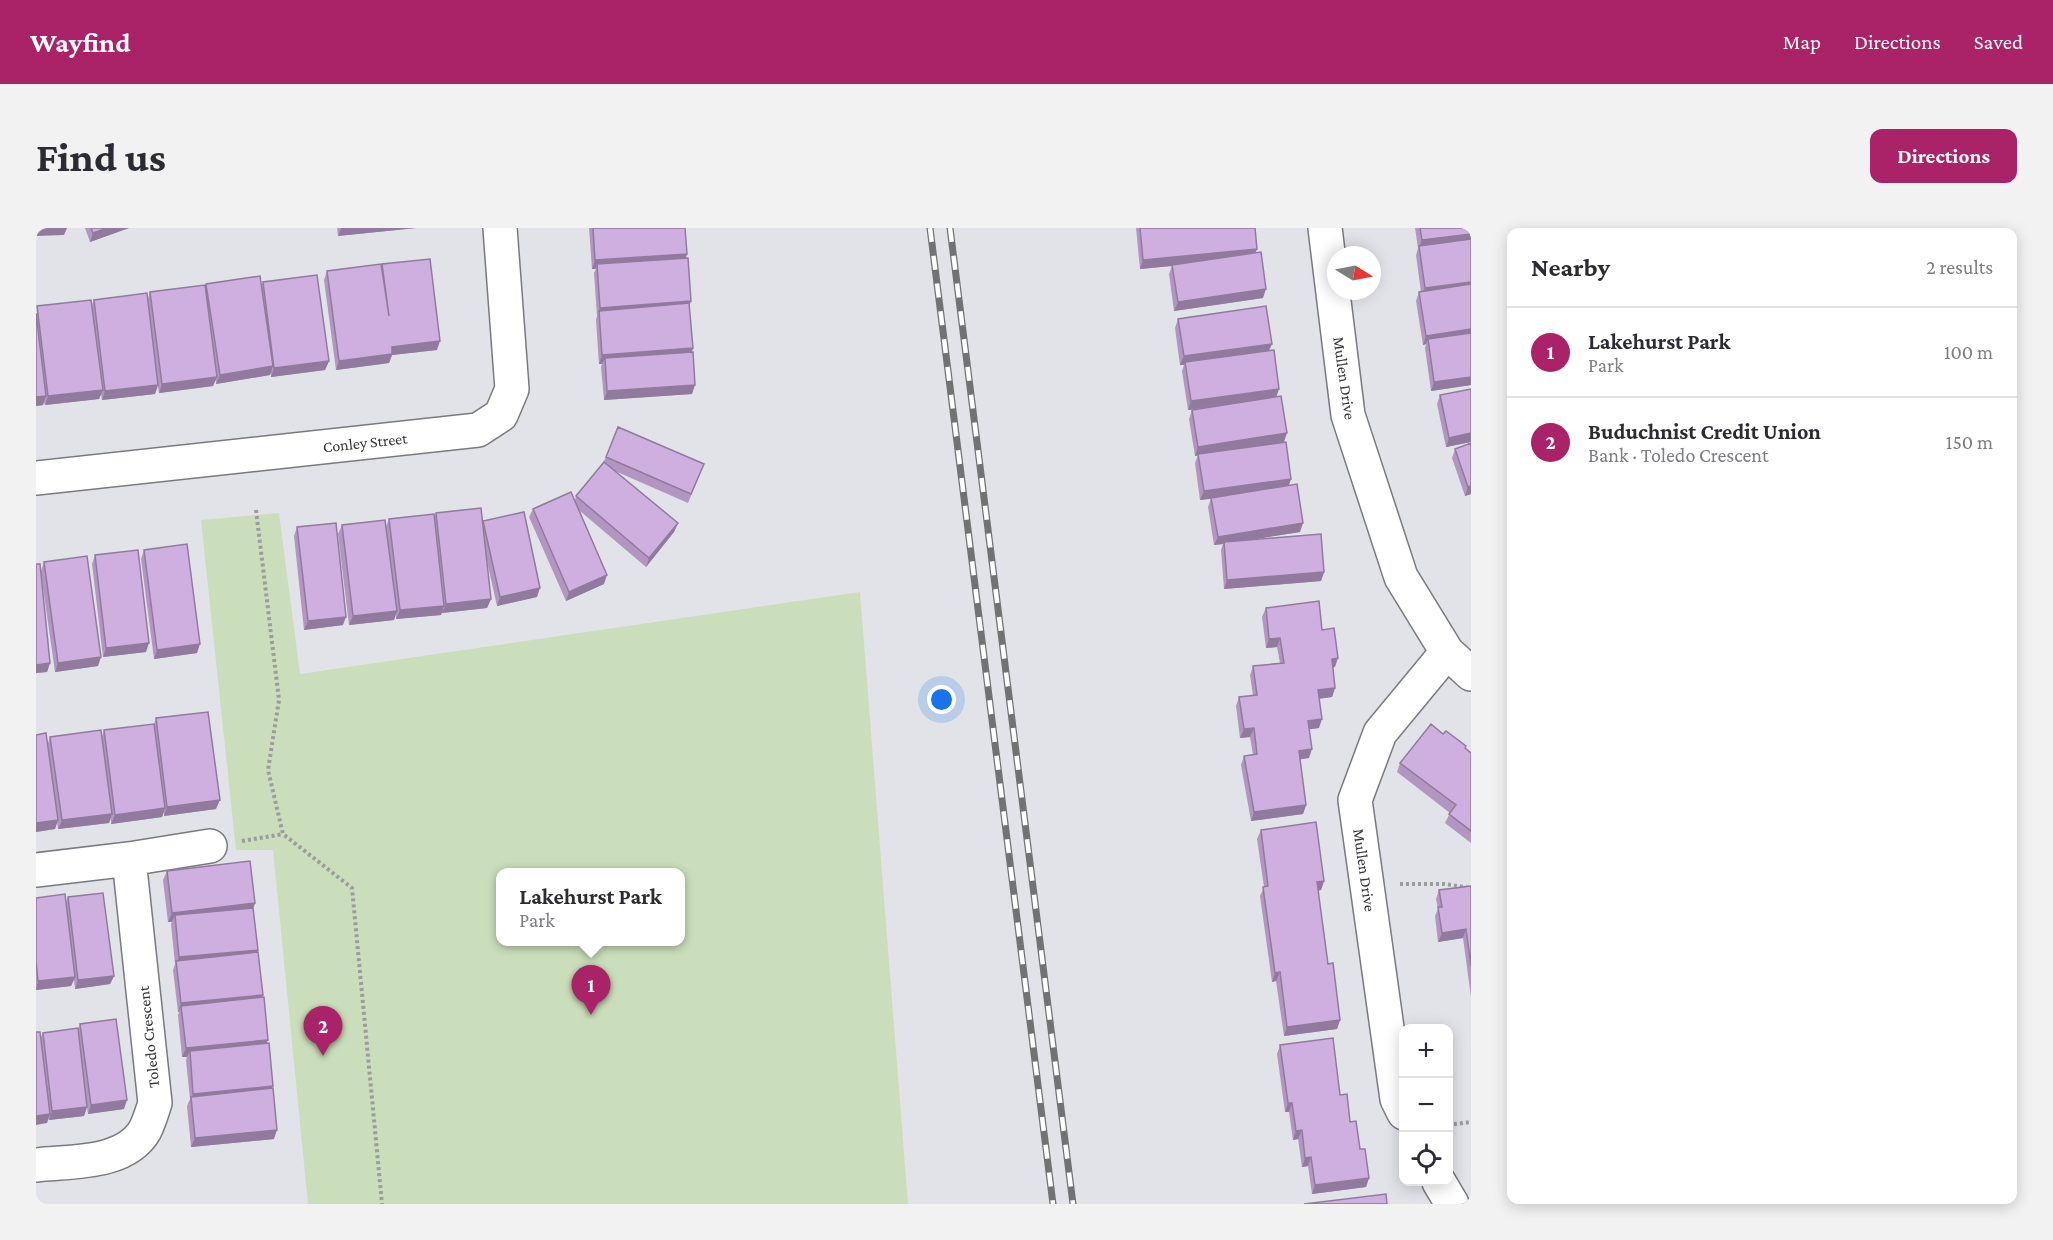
<!DOCTYPE html>
<html lang="en">
<head>
<meta charset="utf-8">
<style>
	:root { --surface:#fff; --page:#f2f2f3; --text:#2b2b33; --muted:#7c7c81; --line:#e1e1e2; --accent:#aa2268 }
	body { margin:0; font-family:"Crimson Pro",serif; background:var(--page); color:var(--text) }
	.controls { position:absolute; right:18px; bottom:18px; display:grid; overflow:hidden; border-radius:12px; box-shadow:0 3px 15px #0003 }
	.controls button { width:54px; height:54px; display:grid; place-items:center; padding:0; border:0; border-bottom:2px solid var(--line); background:var(--surface); color:var(--text); font:30px sans-serif }
	.compass { position:absolute; left:1291px; top:18px; width:54px; height:54px; border-radius:50%; background:var(--surface); box-shadow:0 3px 15px #0003; rotate:100deg }
	.you { position:absolute; left:906px; top:472px; width:21px; height:21px; margin:-15px; border:4px solid #fff; border-radius:50%; background:#1a73e8; box-shadow:0 0 0 9px #1a73e833 }
	.badge { display:grid; place-items:center; width:39px; height:39px; border-radius:50%; background:var(--accent); color:#fff; font-size:20px; font-weight:700 }
	.pin { position:absolute; translate:-50% -50px; filter:drop-shadow(0 2px 3px #0008) }
	.pin::after { content:''; position:absolute; top:32px; width:21px; height:18px; background:inherit; clip-path:polygon(0 0,100% 0,50% 100%) }
	.popup { position:absolute; left:460px; top:640px; width:189px; height:78px; box-sizing:border-box; display:grid; place-content:center; border-radius:12px; background:var(--surface); filter:drop-shadow(0 2px 4px #0005); font-size:20px; white-space:nowrap; color:var(--muted) }
	.popup b { font-size:22px; color:var(--text) }
	.popup::after { content:''; position:absolute; left:50%; top:100%; margin-left:-12px; border:12px solid transparent; border-top-color:var(--surface) }
	.list { margin:0; padding:0; list-style:none }
	h2 { display:flex; justify-content:space-between; align-items:center; height:78px; margin:0; padding:0 24px; font-size:26px }
	h2 small { font-size:20px; font-weight:400; color:var(--muted) }
	.list li { display:grid; grid-template-columns:39px 1fr auto; gap:18px; align-items:center; box-sizing:border-box; height:90px; padding:0 24px; border-top:2px solid var(--line) }
	.list b { display:block; font-size:22px; white-space:nowrap }
	.list p { margin:0; font-size:20px; white-space:nowrap; color:var(--muted) }
	.list em { font-size:20px; font-style:normal; color:var(--muted) }
	.icon { flex:none; width:33px; height:33px; fill:none; stroke:currentColor; stroke-width:2; stroke-linecap:round; stroke-linejoin:round }
	.map { position:relative; flex:none; width:1435px; height:976px; overflow:hidden; border-radius:12px }
	header { display:flex; align-items:center; gap:36px; box-sizing:border-box; height:84px; padding:0 30px; background:var(--accent); color:#fff }
	header strong { font-size:28px }
	nav { display:flex; gap:33px; margin-inline-start:auto; font-size:21px }
	.intro { display:flex; align-items:center; justify-content:space-between; box-sizing:border-box; height:144px; padding:0 36px }
	h1 { margin:0; font-size:42px }
	.button { padding:15px 27px; border-radius:12px; background:var(--accent); color:#fff; font-size:21px; font-weight:700 }
	main { display:flex; gap:36px; padding:0 36px }
	aside { flex:1; background:var(--surface); border-radius:12px; box-shadow:0 3px 15px #0003 }
	.map>svg:first-child { display:block }
	.green { fill:#cadebb; fill-rule:evenodd }
	.lines { fill:none; stroke-linecap:round; stroke-linejoin:round }
	.minor-casing { stroke:#797a7f; stroke-width:36 }
	.path { stroke:#9b9ca0; stroke-width:4; stroke-dasharray:3 3; stroke-linecap:butt }
	.minor { stroke:#fff; stroke-width:33 }
	.rail-casing { stroke:#717275; stroke-width:7 }
	.rail { stroke:#fff; stroke-width:4.5; stroke-dasharray:14; stroke-linecap:butt }
	.wall { fill:#b296c1 }
	.shaded-wall { fill:#917a9d }
	.building { fill:#cfafe0; stroke:#917a9d; stroke-width:1.5 }
	.labels { text-anchor:middle; stroke-width:4.5; stroke-linejoin:round; paint-order:stroke }
	.street-label { font-size:16px; fill:#353537; stroke:#fff }
</style>
</head>
<body>
<header>
<strong>Wayfind</strong>
<nav><a>Map</a><a>Directions</a><a>Saved</a></nav>
</header>
<div class="intro"><h1>Find us</h1><a class="button">Directions</a></div>
<main>
<div class="map">
<svg width="1435" height="976" viewBox="0 0 1435 976">
	<rect width="100%" height="100%" fill="#e1e3e9"/>
	<path class="green" d="M 243,285 L 264,446 L 824,364 L 872,976 L 272,976 L 237,622 L 200,622 L 165,292 ZM 645,644 L 645,714 L 465,714 L 465,644 Z"/>
	<g class="lines">
		<g class="minor-casing">
			<path id="minor" d="M 1289,0 L 1312,187 L 1365,349 L 1411,424 L 1435,446
				M 0,250 L 442,202 L 465,187 L 476,161 L 464,0
				M 0,642 L 93,631 L 174,618
				M 1368,885 L 1361,871 L 1319,572 L 1344,505 L 1411,424
				M 0,937 C 34,933 89,937 109,902 C 113,894 116,884 119,875 L 93,631
				M 1403,954 L 1416,976"/>
		</g>
		<path class="path" d="M 220,282 L 243,472 L 232,542 L 247,606 L 316,660 L 346,976
			M 206,613 L 247,606
			M 1364,656 L 1408,656 L 1435,660
			M 1412,897 L 1435,894"/>
		<use href="#minor" class="minor"/>
		<g class="rail-casing">
			<path id="rail" d="M 894,0 L 1017,976
				M 914,0 L 1037,976"/>
		</g>
		<use href="#rail" class="rail"/>
	</g>
	<path class="wall" d="M 49,0 L 93,0 L 54,14 Z
		M 301,0 L 380,0 L 302,8 Z
		M 553,0 L 649,0 L 651,26 L 650,30 L 655,73 L 653,77 L 657,120 L 656,124 L 656,166 L 568,172 L 565,139 L 566,136 L 563,136 L 560,92 L 561,88 L 558,45 L 560,41 L 556,41 Z
		M 1100,0 L 1219,0 L 1220,25 L 1227,70 L 1138,83 L 1133,46 L 1136,38 L 1104,41 Z
		M 1379,0 L 1435,0 L 1435,157 L 1395,163 L 1389,120 L 1390,116 L 1387,117 L 1380,73 L 1383,64 L 1385,64 L 1380,27 L 1382,20 Z
		M 346,36 L 401,122 L 356,127 L 353,135 L 300,142 L 288,52 L 291,43 L 345,39 Z
		M 227,54 L 293,133 L 289,142 L 235,149 L 235,145 L 234,147 L 180,156 L 180,151 L 177,158 L 123,165 L 121,153 L 122,157 L 119,166 L 66,172 L 65,166 L 63,171 L 9,177 L 8,174 L 7,177 L 0,178 L 1,78 L 56,77 L 58,72 L 112,71 L 114,64 L 169,59 L 170,56 L 225,59 Z
		M 1142,91 L 1233,122 L 1240,169 L 1255,251 L 1252,258 L 1264,304 L 1218,311 L 1288,344 L 1285,353 L 1188,361 L 1185,322 L 1187,316 L 1178,317 L 1172,279 L 1175,271 L 1164,272 L 1159,235 L 1162,227 L 1159,228 L 1153,191 L 1156,182 L 1208,174 L 1152,182 L 1146,143 L 1148,137 L 1144,137 L 1139,100 Z
		M 1435,161 L 1435,214 L 1410,219 L 1401,176 L 1404,167 Z
		M 1435,215 L 1435,266 L 1429,268 L 1416,230 L 1419,221 Z
		M 570,229 L 668,236 L 652,275 L 579,243 L 642,295 L 638,304 L 610,339 L 544,283 L 568,356 L 530,373 L 493,289 L 497,281 L 539,272 L 540,268 L 567,235 Z
		M 400,285 L 447,295 L 447,293 L 501,369 L 461,378 L 450,329 L 455,371 L 451,380 L 406,385 L 406,384 L 405,387 L 360,391 L 360,386 L 358,392 L 313,397 L 302,306 L 306,297 L 350,299 L 353,291 L 398,289 Z
		M 261,299 L 307,397 L 268,402 L 258,308 Z
		M 108,322 L 161,425 L 118,431 L 105,331 Z
		M 59,327 L 110,424 L 67,429 L 56,336 Z
		M 8,334 L 62,438 L 19,444 L 5,345 L 14,435 L 11,444 L 0,445 L 0,336 L 5,343 Z
		M 1230,380 L 1286,402 L 1299,439 L 1297,439 L 1299,460 L 1296,469 L 1283,471 L 1283,500 L 1273,501 L 1273,530 L 1264,531 L 1270,577 L 1267,586 L 1215,593 L 1205,537 L 1208,528 L 1217,527 L 1214,509 L 1204,510 L 1200,478 L 1203,469 L 1217,468 L 1214,447 L 1217,438 L 1244,435 L 1241,419 L 1230,420 L 1226,389 Z
		M 120,490 L 180,581 L 128,588 L 128,584 L 126,589 L 75,596 L 75,590 L 73,595 L 22,601 L 21,594 L 19,601 L 0,604 L 0,507 L 12,515 L 14,509 L 66,509 L 68,502 L 118,496 Z
		M 1430,521 L 1435,525 L 1435,615 L 1409,595 L 1414,585 L 1361,544 L 1364,535 Z
		M 1225,602 L 1288,653 L 1285,662 L 1282,663 L 1292,736 L 1304,792 L 1301,801 L 1248,808 L 1240,753 L 1236,754 L 1224,668 L 1228,659 L 1221,611 Z
		M 131,643 L 219,675 L 217,680 L 222,722 L 221,725 L 236,860 L 238,911 L 155,919 L 151,878 L 154,871 L 150,832 L 151,829 L 146,829 L 142,787 L 143,784 L 142,784 L 137,742 L 139,736 L 135,696 L 136,694 L 132,694 L 127,652 Z
		M 1435,658 L 1435,769 L 1427,710 L 1402,714 L 1399,688 L 1402,681 L 1400,671 L 1403,662 Z
		M 32,669 L 78,748 L 74,756 L 39,761 L 38,752 L 35,758 L 0,762 L 0,670 L 30,674 Z
		M 44,796 L 88,881 L 52,886 L 51,879 L 48,888 L 13,892 L 12,890 L 11,895 L 4,811 L 7,805 L 42,802 Z
		M 1244,817 L 1304,867 L 1333,950 L 1330,959 L 1276,966 L 1272,938 L 1266,939 L 1262,911 L 1257,912 L 1253,884 L 1249,884 L 1241,826 Z"/>
	<path class="shaded-wall" d="M 0,0 L 31,0 L 28,7 L 0,8 Z
		M 71,0 L 93,0 L 54,14 L 57,5 Z
		M 305,0 L 380,0 L 302,8 Z
		M 1435,6 L 1435,14 L 1383,19 L 1386,12 Z
		M 1221,21 L 1218,30 L 1104,41 L 1107,32 Z
		M 651,26 L 648,35 L 561,36 L 560,41 L 556,41 L 559,32 Z
		M 1435,54 L 1435,62 L 1385,69 L 1389,60 Z
		M 1230,61 L 1227,70 L 1138,83 L 1142,74 Z
		M 655,73 L 652,82 L 563,84 L 564,80 Z
		M 1435,101 L 1435,109 L 1392,111 L 1390,116 L 1387,117 L 1390,108 Z
		M 404,113 L 401,122 L 356,127 L 353,135 L 300,142 L 303,133 L 356,119 Z
		M 1236,116 L 1232,125 L 1149,134 L 1148,137 L 1144,137 L 1148,128 Z
		M 657,120 L 654,129 L 569,130 L 566,136 L 563,136 L 566,127 Z
		M 293,133 L 289,142 L 235,149 L 238,140 Z
		M 237,138 L 234,147 L 180,156 L 184,147 Z
		M 181,149 L 177,158 L 123,165 L 126,156 Z
		M 1435,149 L 1435,157 L 1395,163 L 1398,154 Z
		M 122,157 L 119,166 L 66,172 L 69,163 Z
		M 659,157 L 656,166 L 568,172 L 571,163 Z
		M 1243,161 L 1240,170 L 1152,182 L 1155,173 Z
		M 67,162 L 63,171 L 9,177 L 12,168 Z
		M 10,168 L 7,177 L 0,178 L 0,169 Z
		M 1251,205 L 1248,214 L 1159,228 L 1162,219 Z
		M 1435,205 L 1435,214 L 1410,219 L 1413,210 Z
		M 1255,251 L 1252,260 L 1164,272 L 1168,263 Z
		M 1435,258 L 1435,266 L 1429,268 L 1432,259 Z
		M 642,295 L 638,304 L 610,339 L 613,330 Z
		M 1267,295 L 1264,304 L 1188,316 L 1188,314 L 1187,316 L 1178,317 L 1182,309 Z
		M 1288,344 L 1285,353 L 1188,361 L 1191,352 Z
		M 571,347 L 568,356 L 530,373 L 533,364 Z
		M 504,360 L 501,369 L 461,378 L 464,369 Z
		M 455,371 L 451,380 L 406,385 L 410,376 Z
		M 408,378 L 405,387 L 360,391 L 364,382 Z
		M 361,383 L 358,392 L 313,397 L 317,388 Z
		M 310,389 L 307,397 L 268,402 L 272,393 Z
		M 1244,410 L 1241,419 L 1230,420 L 1233,411 Z
		M 113,415 L 110,424 L 67,429 L 70,420 Z
		M 164,416 L 161,425 L 118,431 L 121,422 Z
		M 65,429 L 62,438 L 19,444 L 22,435 Z
		M 1302,430 L 1299,439 L 1292,440 L 1296,431 Z
		M 14,435 L 11,444 L 0,445 L 0,437 Z
		M 1299,460 L 1296,469 L 1279,471 L 1282,462 Z
		M 1286,491 L 1283,500 L 1269,502 L 1272,493 Z
		M 1218,500 L 1214,509 L 1204,510 L 1208,501 Z
		M 1276,521 L 1273,530 L 1260,532 L 1263,523 Z
		M 184,572 L 180,581 L 128,588 L 131,579 Z
		M 1270,577 L 1267,586 L 1215,593 L 1218,584 Z
		M 129,580 L 126,589 L 75,596 L 79,587 Z
		M 76,586 L 73,595 L 22,601 L 26,592 Z
		M 22,592 L 19,601 L 0,604 L 0,595 Z
		M 1288,653 L 1285,662 L 1277,663 L 1281,654 Z
		M 219,675 L 216,684 L 139,687 L 136,694 L 132,694 L 136,685 Z
		M 1430,701 L 1427,710 L 1402,714 L 1406,705 Z
		M 222,722 L 218,731 L 141,735 L 143,729 Z
		M 1244,744 L 1240,753 L 1236,754 L 1239,745 Z
		M 78,748 L 74,756 L 39,761 L 42,752 Z
		M 39,749 L 35,758 L 0,762 L 2,753 Z
		M 227,767 L 223,776 L 145,778 L 143,784 L 142,784 L 145,775 Z
		M 1304,792 L 1301,801 L 1248,808 L 1251,799 Z
		M 232,812 L 229,820 L 154,823 L 151,829 L 146,829 L 150,820 Z
		M 237,858 L 234,867 L 155,872 L 157,866 Z
		M 91,872 L 88,881 L 52,886 L 55,877 Z
		M 1252,875 L 1256,875 L 1253,884 L 1249,884 Z
		M 51,879 L 48,888 L 13,892 L 16,883 Z
		M 14,886 L 11,895 L 0,897 L 0,888 Z
		M 241,902 L 238,911 L 155,919 L 159,910 Z
		M 1266,902 L 1262,911 L 1257,912 L 1260,903 Z
		M 1275,929 L 1272,938 L 1266,939 L 1269,930 Z
		M 1333,950 L 1330,959 L 1276,966 L 1279,957 Z"/>
	<path class="building" d="M 55,0 L 71,0 L 57,5 Z
		M 557,0 L 649,0 L 651,26 L 559,32 Z
		M 1104,0 L 1219,0 L 1221,21 L 1107,32 Z
		M 1384,0 L 1435,0 L 1435,6 L 1386,12 Z
		M 1435,11 L 1435,54 L 1389,60 L 1383,18 Z
		M 1225,24 L 1230,61 L 1142,74 L 1136,37 Z
		M 652,30 L 655,73 L 564,80 L 561,36 Z
		M 394,31 L 404,113 L 356,119 L 356,126 L 303,133 L 291,43 L 345,36 L 353,88 L 346,36 Z
		M 281,47 L 293,133 L 238,140 L 227,54 Z
		M 224,48 L 237,138 L 184,147 L 170,56 Z
		M 1435,56 L 1435,101 L 1390,108 L 1383,64 Z
		M 169,57 L 181,149 L 126,156 L 114,64 Z
		M 111,65 L 122,157 L 69,163 L 58,72 Z
		M 55,72 L 67,162 L 12,168 L 1,78 Z
		M 653,75 L 657,120 L 566,127 L 563,83 Z
		M 1230,78 L 1236,116 L 1148,128 L 1142,91 Z
		M 0,85 L 10,168 L 0,169 Z
		M 1435,105 L 1435,149 L 1398,154 L 1392,111 Z
		M 1238,122 L 1243,161 L 1155,173 L 1149,134 Z
		M 657,124 L 659,157 L 571,163 L 569,130 Z
		M 1435,161 L 1435,205 L 1413,210 L 1404,167 Z
		M 1245,168 L 1251,205 L 1162,219 L 1156,182 Z
		M 582,199 L 668,236 L 655,266 L 570,229 Z
		M 1250,214 L 1255,251 L 1168,263 L 1162,226 Z
		M 1435,215 L 1435,258 L 1432,259 L 1419,221 Z
		M 568,234 L 642,295 L 613,330 L 540,268 Z
		M 1261,256 L 1267,295 L 1182,309 L 1175,270 Z
		M 535,264 L 571,347 L 533,364 L 497,281 Z
		M 445,280 L 455,371 L 410,376 L 400,285 Z
		M 488,284 L 504,360 L 464,369 L 447,293 Z
		M 398,286 L 408,378 L 364,382 L 353,291 Z
		M 349,292 L 361,383 L 317,388 L 306,297 Z
		M 300,295 L 310,389 L 272,393 L 261,299 Z
		M 1285,306 L 1288,344 L 1191,352 L 1188,314 Z
		M 151,316 L 164,416 L 121,422 L 108,322 Z
		M 102,322 L 113,415 L 70,420 L 59,327 Z
		M 51,328 L 65,429 L 22,435 L 8,334 Z
		M 0,336 L 4,336 L 14,435 L 0,437 Z
		M 1283,373 L 1286,402 L 1298,400 L 1302,430 L 1296,431 L 1299,460 L 1282,462 L 1286,491 L 1272,493 L 1276,521 L 1263,523 L 1270,577 L 1218,584 L 1208,528 L 1221,526 L 1218,500 L 1208,501 L 1203,469 L 1221,467 L 1217,438 L 1248,435 L 1244,410 L 1233,411 L 1230,380 Z
		M 172,484 L 184,572 L 131,579 L 120,490 Z
		M 118,496 L 129,580 L 79,587 L 68,502 Z
		M 1395,496 L 1407,506 L 1410,503 L 1430,518 L 1429,520 L 1435,525 L 1435,603 L 1413,586 L 1420,577 L 1364,535 Z
		M 65,502 L 76,586 L 26,592 L 14,509 Z
		M 10,505 L 22,592 L 0,595 L 0,507 Z
		M 1280,594 L 1288,653 L 1281,654 L 1292,736 L 1297,735 L 1304,792 L 1251,799 L 1244,744 L 1239,745 L 1227,659 L 1232,658 L 1225,602 Z
		M 214,633 L 219,675 L 136,685 L 131,643 Z
		M 1435,658 L 1435,738 L 1430,701 L 1406,705 L 1402,679 L 1406,679 L 1403,662 Z
		M 67,665 L 78,748 L 42,752 L 32,669 Z
		M 29,666 L 39,749 L 2,753 L 0,733 L 0,670 Z
		M 217,680 L 222,722 L 143,729 L 139,687 Z
		M 222,724 L 227,767 L 145,775 L 140,733 Z
		M 228,769 L 232,812 L 150,820 L 145,778 Z
		M 80,791 L 91,872 L 55,877 L 44,796 Z
		M 42,800 L 51,879 L 16,883 L 7,805 Z
		M 0,804 L 4,804 L 14,886 L 0,888 Z
		M 1297,810 L 1304,867 L 1311,866 L 1314,894 L 1320,893 L 1324,921 L 1329,921 L 1333,950 L 1279,957 L 1275,929 L 1269,930 L 1266,902 L 1260,903 L 1256,875 L 1252,875 L 1244,817 Z
		M 233,815 L 237,858 L 157,866 L 154,823 Z
		M 237,860 L 241,902 L 159,910 L 155,869 Z
		M 1350,966 L 1351,976 L 1268,976 Z"/>
	<g class="labels">
		<g class="street-label">
			<text transform="translate(1309 150) rotate(82)" y="6">Mullen Drive</text>
			<text transform="translate(329 214) rotate(-6)" y="6">Conley Street</text>
			<text transform="translate(1329 642) rotate(82)" y="6">Mullen Drive</text>
			<text transform="translate(112 809) rotate(-96)" y="6">Toledo Crescent</text>
		</g>
	</g>
</svg>
<div class="controls">
<button>+</button>
<button>−</button>
<button><svg class="icon" aria-label="locate" viewBox="0 0 24 24"><circle cx="12" cy="12" r="6"/><path d="M12 2v4M12 18v4M2 12h4M18 12h4"/></svg></button>
</div>
<svg class="compass" viewBox="-18 -18 36 36"><path d="M0-13l5 13h-10z" fill="#e53935"/><path d="M0 13l5-13h-10z" fill="#7c7c81"/></svg>
<div class="you"></div>
<div class="pin badge" style="left:555px;top:787px">1</div>
<div class="popup"><b>Lakehurst Park</b>Park</div>
<div class="pin badge" style="left:287px;top:828px">2</div>
</div>
<aside>
<h2>Nearby<small>2 results</small></h2>
<ul class="list">
<li><span class="badge">1</span><div><b>Lakehurst Park</b><p>Park</p></div><em>100 m</em></li>
<li><span class="badge">2</span><div><b>Buduchnist Credit Union</b><p>Bank · Toledo Crescent</p></div><em>150 m</em></li>
</ul>
</aside>
</main>
</body>
</html>
